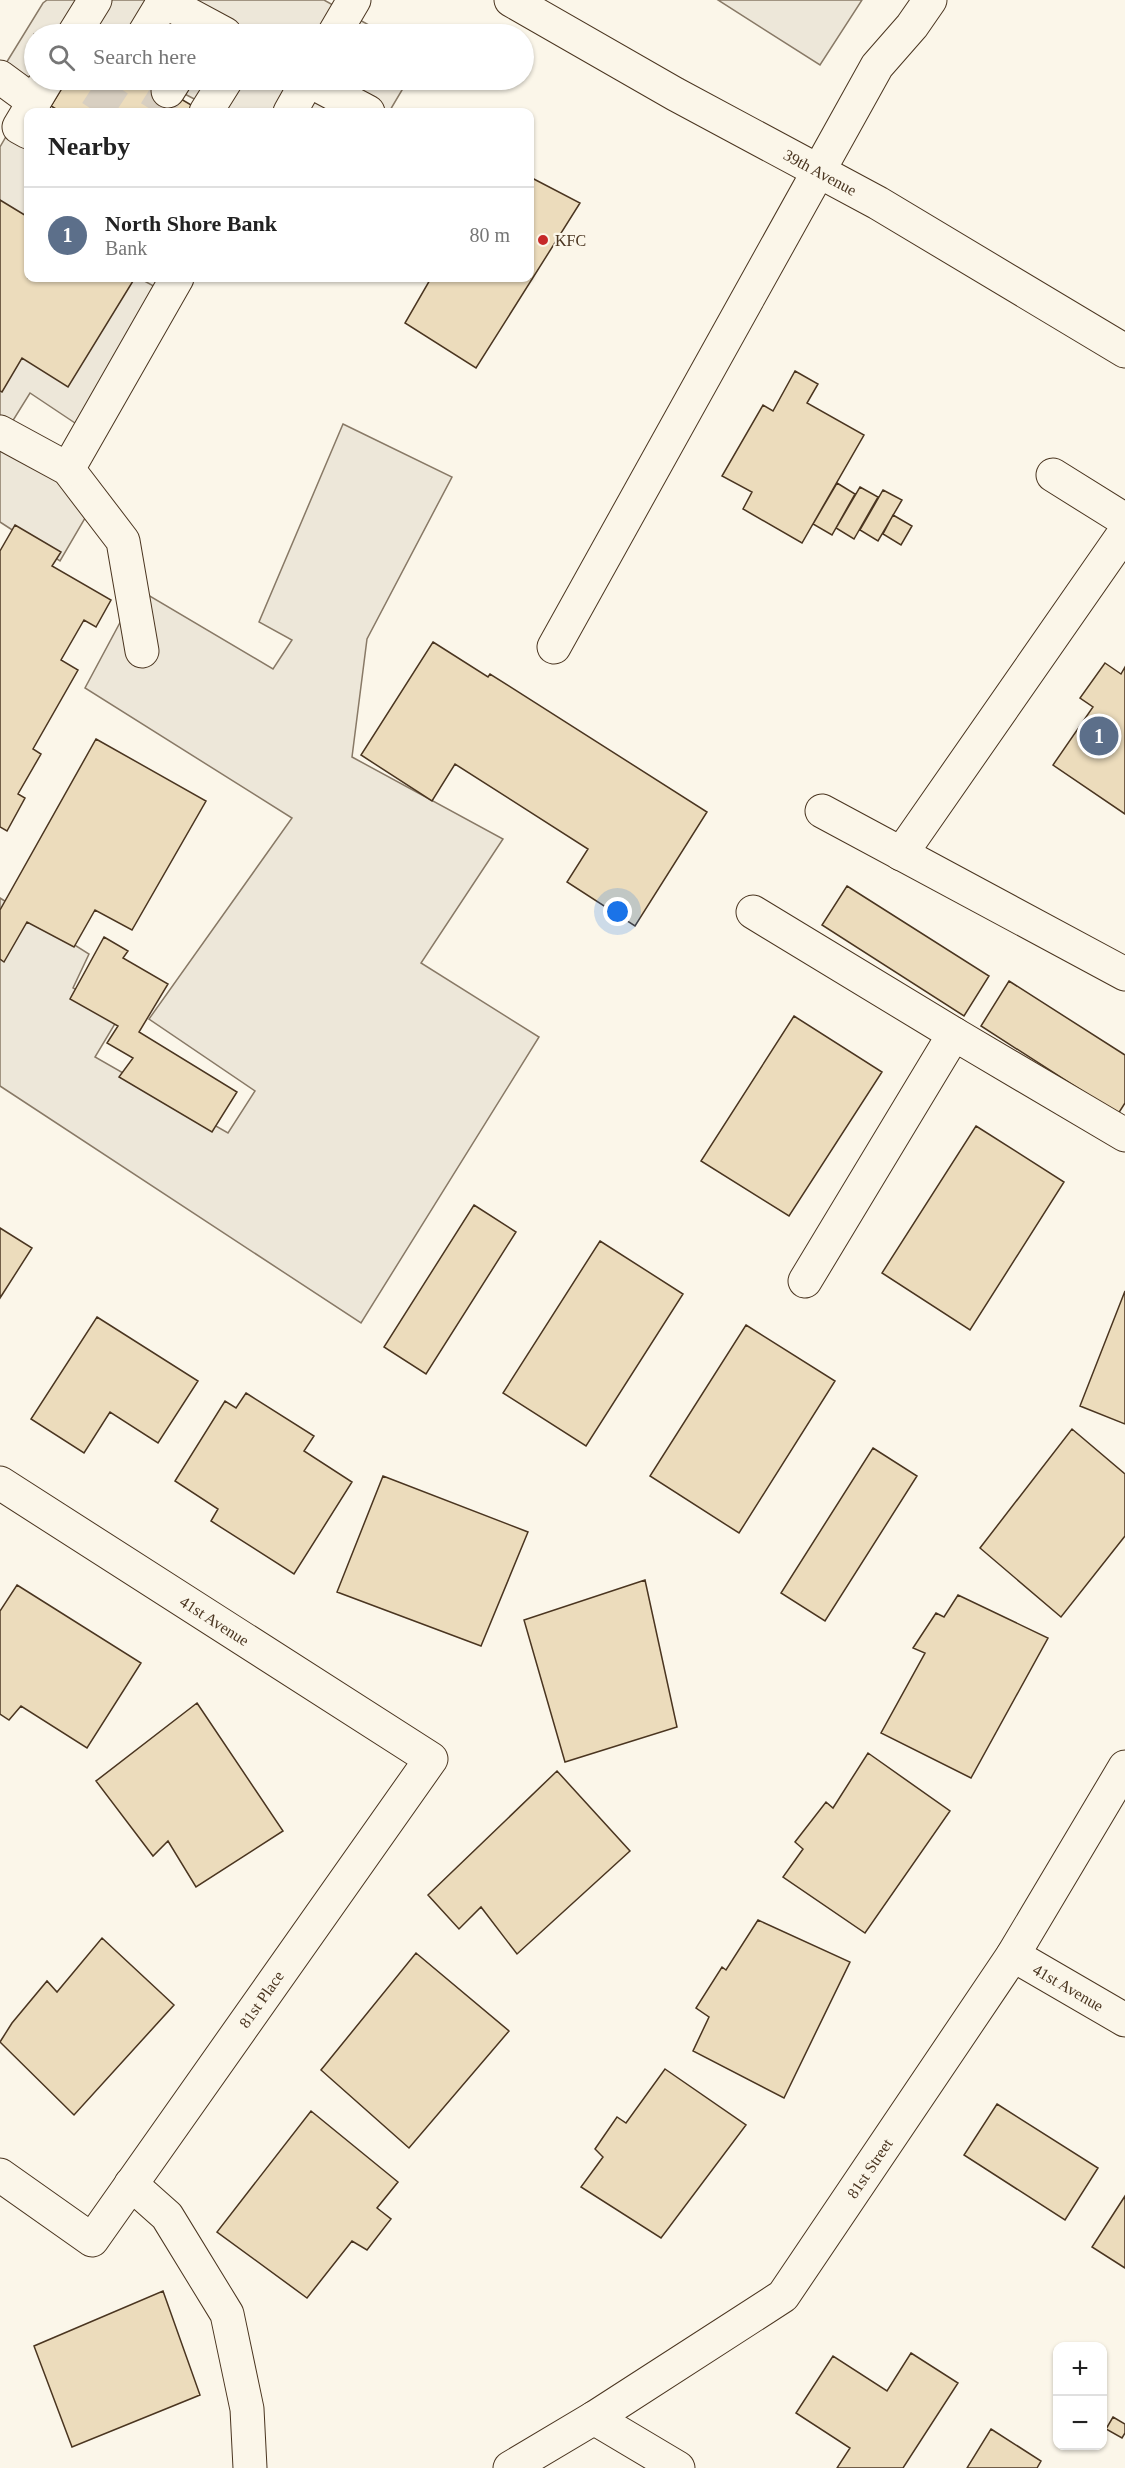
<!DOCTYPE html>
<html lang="en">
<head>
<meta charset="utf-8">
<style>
	:root { --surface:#fff; --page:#f2f2f2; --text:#222; --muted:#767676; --line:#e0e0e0; --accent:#ea580c }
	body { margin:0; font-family:Georgia,serif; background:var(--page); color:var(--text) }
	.controls { position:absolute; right:18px; bottom:18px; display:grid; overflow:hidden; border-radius:12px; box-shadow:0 2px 4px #0004 }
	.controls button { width:54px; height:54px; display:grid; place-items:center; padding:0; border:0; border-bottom:2px solid var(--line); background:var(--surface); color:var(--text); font:30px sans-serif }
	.you { position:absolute; left:618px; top:912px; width:21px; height:21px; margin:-15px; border:4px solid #fff; border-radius:50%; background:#1a73e8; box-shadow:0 0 0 9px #1a73e833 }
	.badge { display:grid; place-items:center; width:39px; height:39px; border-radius:50%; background:var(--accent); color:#fff; font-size:20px; font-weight:700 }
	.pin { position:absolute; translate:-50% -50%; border:3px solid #fff; box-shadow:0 2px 6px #0006 }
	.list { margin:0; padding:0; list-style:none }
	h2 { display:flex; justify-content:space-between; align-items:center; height:78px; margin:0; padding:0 24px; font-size:26px }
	h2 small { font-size:20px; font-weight:400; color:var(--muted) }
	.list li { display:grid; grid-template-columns:39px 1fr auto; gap:18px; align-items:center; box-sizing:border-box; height:96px; padding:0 24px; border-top:2px solid var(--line) }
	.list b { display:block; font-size:22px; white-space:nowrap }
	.list p { margin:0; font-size:20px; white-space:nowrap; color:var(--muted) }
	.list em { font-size:20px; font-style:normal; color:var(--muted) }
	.icon { flex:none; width:33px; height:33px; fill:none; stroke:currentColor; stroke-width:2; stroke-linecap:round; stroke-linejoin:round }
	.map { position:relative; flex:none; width:1125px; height:2468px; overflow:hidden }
	.search { position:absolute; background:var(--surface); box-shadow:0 2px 4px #0004; left:24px; top:24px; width:510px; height:66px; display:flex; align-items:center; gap:15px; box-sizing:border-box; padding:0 21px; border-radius:33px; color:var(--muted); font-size:22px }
	.panel { position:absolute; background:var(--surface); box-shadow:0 2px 4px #0004; left:24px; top:108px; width:510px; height:174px; border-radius:12px }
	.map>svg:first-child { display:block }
	.parking { fill:#ede7d9; stroke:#887966; stroke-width:1.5 }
	.building { fill:#ecdcbc; stroke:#4a3520; stroke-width:1.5 }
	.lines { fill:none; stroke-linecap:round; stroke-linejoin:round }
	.minor-tunnel { stroke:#d8cfc1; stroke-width:33; stroke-dasharray:33 16; stroke-linecap:butt }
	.minor-casing { stroke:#4a3520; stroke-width:35 }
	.major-casing { stroke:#4a3520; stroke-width:35 }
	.minor { stroke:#fbf6e9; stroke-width:33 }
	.major { stroke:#fbf6e9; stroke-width:33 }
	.poi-dot { fill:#c62828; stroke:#fbf6e9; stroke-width:2 }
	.labels { text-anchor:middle; stroke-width:4.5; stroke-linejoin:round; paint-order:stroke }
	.street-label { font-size:16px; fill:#4a3520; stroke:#fbf6e9 }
	.poi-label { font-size:16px; fill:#4a3520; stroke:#fbf6e9; text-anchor:start }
</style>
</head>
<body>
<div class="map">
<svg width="1125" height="2468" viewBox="0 0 1125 2468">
	<rect width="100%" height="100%" fill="#fbf6e9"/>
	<path class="parking" d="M 47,0 L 324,0 L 385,34 L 34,34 L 34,80 L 133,80 L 114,112 L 28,112 L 28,278 L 139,278 L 161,290 L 87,431 L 30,393 L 7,430 L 102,489 L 60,561 L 0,522 L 0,147 L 23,107 L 0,73 L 43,3 Z
		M 718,0 L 862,0 L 820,65 Z
		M 158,80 L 408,80 L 389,112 L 219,112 Z
		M 343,424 L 452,477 L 367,639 L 352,757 L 503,839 L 421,963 L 539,1037 L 361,1323 L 0,1086 L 0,898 L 89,954 L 73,988 L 122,1012 L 95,1057 L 228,1133 L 255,1091 L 149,1019 L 292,818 L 85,688 L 138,589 L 273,669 L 292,640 L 259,622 Z"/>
	<path class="building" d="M 67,80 L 149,80 L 203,112 L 61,112 L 51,106 Z
		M 530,177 L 580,203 L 476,368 L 405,323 L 431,278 L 530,278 Z
		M 0,200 L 28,217 L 28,278 L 127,278 L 133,281 L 68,387 L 22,358 L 2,392 L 0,391 Z
		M 795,371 L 818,384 L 807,403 L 864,435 L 802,543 L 743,509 L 752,492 L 722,476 L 763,405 L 773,411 Z
		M 837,483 L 855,494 L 832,535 L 813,524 Z
		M 860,487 L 878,497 L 854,539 L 836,528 Z
		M 883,490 L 902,500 L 878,541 L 860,530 Z
		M 893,515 L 912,526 L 901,545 L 883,534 Z
		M 15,525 L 61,552 L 52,566 L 111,600 L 96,627 L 84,620 L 61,660 L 78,670 L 33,749 L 41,754 L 18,794 L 25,798 L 7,831 L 0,827 L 0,551 Z
		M 433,642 L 488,677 L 490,674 L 707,812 L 635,926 L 567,882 L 588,849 L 455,764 L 432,801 L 361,755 Z
		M 1105,663 L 1121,674 L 1125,667 L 1125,814 L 1053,765 L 1093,707 L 1080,698 Z
		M 96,739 L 206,801 L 132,930 L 95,910 L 74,947 L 27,922 L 4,962 L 0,959 L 0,910 Z
		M 847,886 L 989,976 L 964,1016 L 822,925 Z
		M 104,937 L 128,951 L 123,958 L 168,984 L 139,1032 L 237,1092 L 212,1132 L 119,1077 L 133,1058 L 107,1043 L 118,1026 L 70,999 Z
		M 1009,981 L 1125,1055 L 1125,1103 L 1118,1114 L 981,1026 Z
		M 794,1016 L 882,1072 L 789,1216 L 701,1161 Z
		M 976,1126 L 1064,1182 L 970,1330 L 882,1273 Z
		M 474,1205 L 516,1232 L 426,1374 L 384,1347 Z
		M 0,1228 L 32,1248 L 0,1298 Z
		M 600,1241 L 683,1294 L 586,1446 L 503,1393 Z
		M 1125,1291 L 1125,1424 L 1080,1406 Z
		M 97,1317 L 198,1381 L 158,1443 L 110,1412 L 84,1453 L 31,1419 Z
		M 746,1325 L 835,1381 L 739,1533 L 650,1476 Z
		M 246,1393 L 314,1436 L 304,1451 L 352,1482 L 294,1574 L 211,1521 L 218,1509 L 175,1481 L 225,1401 L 236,1408 Z
		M 1072,1429 L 1125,1474 L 1125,1536 L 1061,1617 L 980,1548 Z
		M 873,1448 L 917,1476 L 825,1621 L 781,1593 Z
		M 383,1476 L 528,1532 L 481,1646 L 337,1592 Z
		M 645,1580 L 677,1727 L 565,1762 L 524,1620 Z
		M 17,1585 L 141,1663 L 87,1748 L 21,1706 L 9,1720 L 0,1714 L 0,1611 Z
		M 958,1595 L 1048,1638 L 971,1778 L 881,1733 L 925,1653 L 913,1648 L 936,1613 L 944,1617 Z
		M 197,1703 L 283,1831 L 196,1887 L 168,1841 L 153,1856 L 96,1781 Z
		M 868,1753 L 950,1811 L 865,1933 L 783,1877 L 803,1849 L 795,1842 L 826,1802 L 833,1808 Z
		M 557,1771 L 630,1851 L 517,1954 L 481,1907 L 459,1929 L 428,1895 Z
		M 758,1920 L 850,1962 L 784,2098 L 693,2051 L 709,2017 L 696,2008 L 722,1967 L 726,1970 Z
		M 102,1938 L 174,2005 L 74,2115 L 0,2042 L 12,2023 L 47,1981 L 57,1992 Z
		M 416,1953 L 509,2031 L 409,2148 L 321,2070 Z
		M 665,2069 L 746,2125 L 661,2238 L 581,2187 L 603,2157 L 595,2149 L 617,2117 L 626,2123 Z
		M 997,2104 L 1098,2168 L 1065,2220 L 964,2155 Z
		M 311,2111 L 398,2182 L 377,2208 L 391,2219 L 367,2250 L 352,2241 L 307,2298 L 217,2232 Z
		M 1125,2196 L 1125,2268 L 1092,2247 Z
		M 163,2291 L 200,2395 L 72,2447 L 34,2346 Z
		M 911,2353 L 958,2383 L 903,2468 L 837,2468 L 850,2448 L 796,2413 L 833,2356 L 887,2391 Z
		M 1113,2417 L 1125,2424 L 1125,2433 L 1122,2438 L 1106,2429 Z
		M 991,2429 L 1041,2461 L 1037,2468 L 967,2468 Z"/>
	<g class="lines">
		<path class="minor-tunnel" d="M 96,112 L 117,80
			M 155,112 L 168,91"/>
		<g class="minor-casing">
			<g id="minor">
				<path d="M 162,0 L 225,34"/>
				<path d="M 74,34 L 95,0"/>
				<path d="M 144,34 L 164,1"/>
				<path d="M 334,34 L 354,0"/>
				<path d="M 0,77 L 34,102"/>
				<path d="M 308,80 L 368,112"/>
				<path d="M 168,91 L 175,80"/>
				<path d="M 206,112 L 226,80"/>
				<path d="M 290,112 L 308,80"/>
				<path d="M 28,132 L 19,127 L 47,80"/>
				<path d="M 0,432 L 68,469 L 123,541 L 142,651"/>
				<path d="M 68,469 L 177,278"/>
				<path d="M 1053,475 L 1125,520"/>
				<path d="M 554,647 L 877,66 L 912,26 L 930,0"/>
				<path d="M 822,811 L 1125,974"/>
				<path d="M 901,854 L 1125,532"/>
				<path d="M 753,912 L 954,1034"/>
				<path d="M 805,1281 L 954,1034 L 1125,1135"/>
				<path id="s1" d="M 0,1483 L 431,1759 L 92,2240 L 0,2175"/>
				<path id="s2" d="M 1013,1955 L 1125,2020"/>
				<path d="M 131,2184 L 167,2216 L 227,2314 L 247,2409 L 250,2468"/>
				<path d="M 594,2418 L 678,2468"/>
				<path id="s3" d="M 510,2468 L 594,2418 L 783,2296 L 1013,1955 L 1125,1767"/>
			</g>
		</g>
		<g class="major-casing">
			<g id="major">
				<path id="s4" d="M 511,0 L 675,94 L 878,203 L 1125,351"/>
			</g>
		</g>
		<use href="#minor" class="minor"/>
		<use href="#major" class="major"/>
	</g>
	<circle class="poi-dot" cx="543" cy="240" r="6"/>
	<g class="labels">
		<g class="street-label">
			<text dy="6" stroke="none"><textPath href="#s4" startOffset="354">39th Avenue</textPath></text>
			<text dy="6" stroke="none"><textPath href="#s1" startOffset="255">41st Avenue</textPath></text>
			<text dy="6" stroke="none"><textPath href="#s2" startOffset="64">41st Avenue</textPath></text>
			<text transform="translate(261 1999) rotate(-55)" y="6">81st Place</text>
			<text dy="6" stroke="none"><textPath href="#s3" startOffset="477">81st Street</textPath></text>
		</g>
		<g class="poi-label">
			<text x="555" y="246">KFC</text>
		</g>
	</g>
</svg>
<div class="controls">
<button>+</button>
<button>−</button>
</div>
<div class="you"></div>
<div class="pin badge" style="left:1099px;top:736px;background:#5c6f8a">1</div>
<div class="search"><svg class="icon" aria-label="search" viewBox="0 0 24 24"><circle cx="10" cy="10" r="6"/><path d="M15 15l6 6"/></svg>Search here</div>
<section class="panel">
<h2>Nearby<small></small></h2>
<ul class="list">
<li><span class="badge" style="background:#5c6f8a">1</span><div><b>North Shore Bank</b><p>Bank</p></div><em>80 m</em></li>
</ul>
</section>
</div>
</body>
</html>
